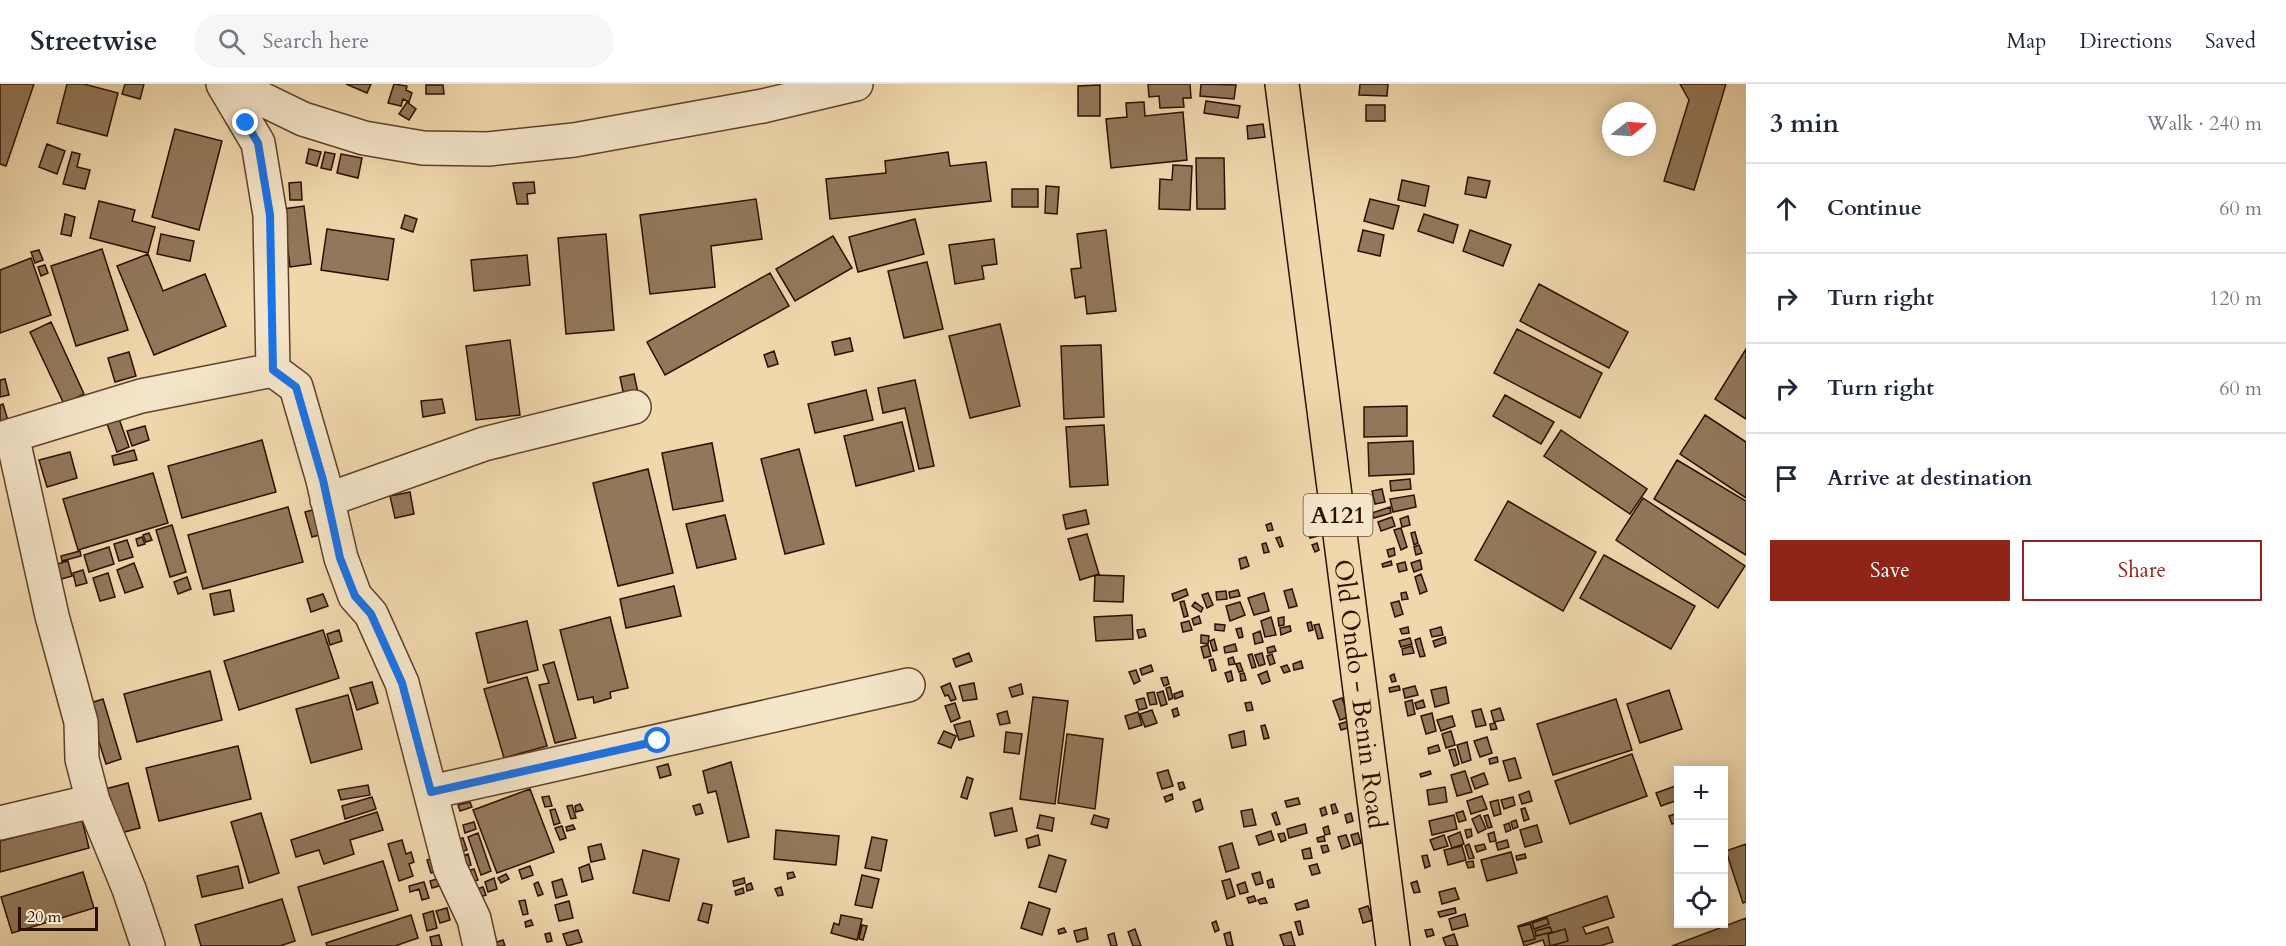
<!DOCTYPE html>
<html lang="en">
<head>
<meta charset="utf-8">
<style>
	:root { --surface:#fff; --page:#f6f6f7; --text:#1f2937; --muted:#747a83; --line:#e0e1e3; --accent:#8f2418 }
	body { margin:0; font-family:Cardo,serif; background:var(--page); color:var(--text) }
	.controls { position:absolute; right:18px; bottom:18px; display:grid; overflow:hidden; border-radius:0px; box-shadow:0 3px 15px #0003 }
	.controls button { width:54px; height:54px; display:grid; place-items:center; padding:0; border:0; border-bottom:2px solid var(--line); background:var(--surface); color:var(--text); font:30px sans-serif }
	.compass { position:absolute; left:1602px; top:18px; width:54px; height:54px; border-radius:50%; background:var(--surface); box-shadow:0 3px 15px #0003; rotate:73deg }
	.scale { position:absolute; left:18px; bottom:15px; width:80px; box-sizing:border-box; padding-left:6px; border:3px solid #2c0f00; border-top:0; font-size:16px; line-height:21px; white-space:nowrap; color:#2c0f00; -webkit-text-stroke:4px #f5e6ca; paint-order:stroke }
	.stop { position:absolute; width:18px; height:18px; margin:-14px; border:4px solid #1a73e8; border-radius:50%; background:#fff }
	.stop.end { background:#1a73e8; border-color:#fff; box-shadow:0 2px 6px #0008 }
	.list { margin:0; padding:0; list-style:none }
	h2 { display:flex; justify-content:space-between; align-items:center; height:78px; margin:0; padding:0 24px; font-size:26px }
	h2 small { font-size:20px; font-weight:400; color:var(--muted) }
	.list li { display:grid; grid-template-columns:39px 1fr auto; gap:18px; align-items:center; box-sizing:border-box; height:90px; padding:0 24px; border-top:2px solid var(--line) }
	.list b { display:block; font-size:22px; white-space:nowrap }
	.list em { font-size:20px; font-style:normal; color:var(--muted) }
	.actions { display:flex; gap:12px; padding:18px 24px }
	.actions a { flex:1; padding:14px 0; border:2px solid var(--accent); border-radius:0px; text-align:center; font-size:21px; color:var(--accent) }
	.actions .main { background:var(--accent); color:#fff }
	.icon { flex:none; width:33px; height:33px; fill:none; stroke:currentColor; stroke-width:2; stroke-linecap:round; stroke-linejoin:round }
	.map { position:relative; flex:none; width:1746px; height:862px; overflow:hidden }
	header { display:flex; align-items:center; gap:36px; box-sizing:border-box; height:84px; padding:0 30px; background:var(--surface); border-bottom:2px solid var(--line) }
	header strong { font-size:28px }
	nav { display:flex; gap:33px; margin-inline-start:auto; font-size:21px }
	.search { width:420px; height:54px; background:var(--page); display:flex; align-items:center; gap:15px; box-sizing:border-box; padding:0 21px; border-radius:33px; color:var(--muted); font-size:22px }
	main { display:flex }
	aside { flex:1; background:var(--surface) }
	.map>svg:first-child { display:block }
	.building { fill:#92785a; stroke:#2c0f00; stroke-width:1.5 }
	.lines { fill:none; stroke-linecap:round; stroke-linejoin:round }
	.minor-casing { stroke:#5d412b; stroke-width:36 }
	.major-casing { stroke:#2c0f00; stroke-width:36 }
	.minor { stroke:#f5e6ca; stroke-width:33 }
	.major { stroke:#f0d8ad; stroke-width:33 }
	.route { stroke:#1a73e8; stroke-width:8 }
	.labels { text-anchor:middle; stroke-width:6; stroke-linejoin:round; paint-order:stroke }
	.shield { fill:#f5e6ca; stroke:#68503d; stroke-width:1.5 }
	.shield-label { font-size:24px; font-weight:bold; fill:#2c0f00 }
	.street-label { font-size:26px; fill:#2c0f00; stroke:#f5e6ca }
</style>
</head>
<body>
<header>
<strong>Streetwise</strong>
<div class="search"><svg class="icon" aria-label="search" viewBox="0 0 24 24"><circle cx="10" cy="10" r="6"/><path d="M15 15l6 6"/></svg>Search here</div>
<nav><a>Map</a><a>Directions</a><a>Saved</a></nav>
</header>
<main>
<div class="map">
<svg width="1746" height="862" viewBox="0 0 1746 862">
	<rect width="100%" height="100%" fill="#f0d8ad"/>
	<filter id="stains"><feTurbulence type="fractalNoise" baseFrequency=".00333" numOctaves="4"/><feColorMatrix values="0 0 0 0 .2 0 0 0 0 .09 0 0 0 0 .02 0 0 0 .5 -.17"/></filter>
	<radialGradient id="worn" r=".72"><stop offset=".6" stop-color="#630" stop-opacity="0"/><stop offset="1" stop-color="#630" stop-opacity=".3"/></radialGradient>
	<path class="building" d="M 0,0 L 34,0 L 6,82 L 0,80 Z
		M 67,0 L 84,0 L 118,9 L 107,52 L 57,39 Z
		M 125,0 L 144,0 L 140,15 L 122,10 Z
		M 346,0 L 371,0 L 367,9 Z
		M 394,0 L 407,2 L 406,6 L 412,9 L 409,18 L 403,15 L 401,22 L 388,19 Z
		M 1148,0 L 1190,0 L 1191,14 L 1183,14 L 1184,23 L 1160,24 L 1159,12 L 1149,13 Z
		M 1201,0 L 1236,1 L 1234,15 L 1200,12 Z
		M 1360,0 L 1388,0 L 1387,12 L 1359,11 Z
		M 1680,0 L 1726,0 L 1694,106 L 1664,97 L 1689,16 Z
		M 426,1 L 443,1 L 444,10 L 426,10 Z
		M 1100,1 L 1100,32 L 1078,32 L 1078,2 Z
		M 1206,17 L 1240,22 L 1238,34 L 1204,29 Z
		M 407,18 L 416,25 L 409,36 L 399,30 Z
		M 1144,18 L 1145,32 L 1183,28 L 1187,76 L 1111,84 L 1106,35 L 1127,33 L 1126,19 Z
		M 1366,21 L 1385,21 L 1385,37 L 1366,37 Z
		M 1263,40 L 1265,53 L 1248,55 L 1247,42 Z
		M 175,45 L 222,57 L 199,146 L 152,133 Z
		M 47,60 L 65,67 L 57,90 L 39,83 Z
		M 309,65 L 321,68 L 317,82 L 306,79 Z
		M 72,68 L 80,70 L 77,83 L 90,86 L 85,105 L 63,100 Z
		M 325,68 L 335,70 L 331,86 L 321,84 Z
		M 948,68 L 950,82 L 986,78 L 991,117 L 830,135 L 826,95 L 886,89 L 885,77 Z
		M 341,70 L 362,74 L 358,94 L 337,89 Z
		M 1196,74 L 1224,74 L 1225,125 L 1197,125 Z
		M 1173,81 L 1192,82 L 1190,126 L 1159,125 L 1160,95 L 1172,96 Z
		M 1468,93 L 1490,97 L 1486,114 L 1465,110 Z
		M 1402,96 L 1429,102 L 1425,122 L 1398,116 Z
		M 301,98 L 302,116 L 290,116 L 289,99 Z
		M 534,98 L 535,109 L 527,110 L 528,120 L 517,120 L 513,99 Z
		M 1046,102 L 1059,103 L 1057,130 L 1045,129 Z
		M 1012,105 L 1038,105 L 1038,123 L 1012,123 Z
		M 756,115 L 762,155 L 711,162 L 715,203 L 650,210 L 640,131 Z
		M 1370,115 L 1399,122 L 1393,145 L 1364,137 Z
		M 99,117 L 135,126 L 132,137 L 155,143 L 148,169 L 90,154 Z
		M 304,122 L 311,180 L 290,183 L 283,125 Z
		M 65,130 L 75,133 L 71,152 L 61,150 Z
		M 1424,130 L 1458,141 L 1453,159 L 1418,147 Z
		M 405,131 L 417,135 L 413,148 L 401,144 Z
		M 915,135 L 924,170 L 858,188 L 849,153 Z
		M 327,145 L 394,155 L 388,196 L 321,186 Z
		M 1106,146 L 1116,227 L 1087,230 L 1085,212 L 1075,214 L 1071,185 L 1081,184 L 1077,150 Z
		M 1363,146 L 1384,151 L 1380,172 L 1358,167 Z
		M 1470,146 L 1511,161 L 1503,182 L 1463,167 Z
		M 161,150 L 194,157 L 190,177 L 157,170 Z
		M 606,150 L 614,246 L 566,250 L 558,154 Z
		M 833,152 L 852,184 L 795,217 L 776,185 Z
		M 994,155 L 997,180 L 982,182 L 984,195 L 955,200 L 949,161 Z
		M 102,165 L 128,246 L 76,262 L 51,182 Z
		M 39,166 L 43,176 L 35,179 L 31,168 Z
		M 148,170 L 163,207 L 205,190 L 226,242 L 154,271 L 117,182 Z
		M 527,171 L 530,201 L 474,207 L 471,176 Z
		M 31,174 L 51,231 L 0,249 L 0,186 Z
		M 927,178 L 943,245 L 904,254 L 888,187 Z
		M 45,181 L 48,189 L 41,192 L 38,183 Z
		M 770,189 L 789,222 L 665,291 L 647,258 Z
		M 1539,200 L 1628,248 L 1609,284 L 1520,237 Z
		M 51,238 L 84,310 L 64,320 L 30,248 Z
		M 1000,240 L 1020,322 L 970,334 L 949,252 Z
		M 1517,245 L 1602,289 L 1580,334 L 1494,289 Z
		M 850,254 L 853,267 L 835,271 L 832,258 Z
		M 510,256 L 520,331 L 476,336 L 466,262 Z
		M 1101,261 L 1104,333 L 1064,335 L 1061,262 Z
		M 1746,265 L 1746,335 L 1715,315 Z
		M 774,267 L 778,280 L 768,283 L 764,271 Z
		M 129,268 L 136,292 L 115,298 L 108,274 Z
		M 634,290 L 638,309 L 624,312 L 620,293 Z
		M 5,295 L 9,311 L 0,313 L 0,296 Z
		M 915,296 L 934,382 L 919,385 L 905,324 L 883,329 L 878,304 Z
		M 866,306 L 873,336 L 815,349 L 808,320 Z
		M 1505,311 L 1554,338 L 1541,360 L 1493,332 Z
		M 442,315 L 445,329 L 423,333 L 421,317 Z
		M 3,320 L 9,340 L 0,342 L 0,321 Z
		M 1407,322 L 1407,352 L 1364,353 L 1364,323 Z
		M 117,329 L 129,363 L 117,368 L 105,334 Z
		M 1705,331 L 1746,358 L 1746,414 L 1680,370 Z
		M 902,338 L 914,387 L 856,402 L 844,352 Z
		M 1104,341 L 1108,401 L 1070,403 L 1066,343 Z
		M 145,342 L 149,356 L 132,362 L 127,347 Z
		M 1561,346 L 1647,405 L 1630,430 L 1544,372 Z
		M 262,356 L 276,408 L 182,434 L 168,382 Z
		M 1413,357 L 1414,390 L 1369,392 L 1368,359 Z
		M 712,359 L 723,417 L 673,426 L 662,369 Z
		M 799,365 L 824,460 L 785,470 L 761,375 Z
		M 134,366 L 137,376 L 114,381 L 112,372 Z
		M 70,368 L 77,394 L 47,403 L 39,376 Z
		M 1677,376 L 1746,417 L 1746,471 L 1654,415 Z
		M 648,385 L 673,489 L 618,502 L 593,399 Z
		M 153,389 L 168,439 L 78,466 L 63,415 Z
		M 1410,395 L 1411,405 L 1391,407 L 1390,397 Z
		M 1382,405 L 1385,418 L 1375,420 L 1372,407 Z
		M 410,408 L 414,430 L 395,434 L 390,412 Z
		M 1414,411 L 1416,423 L 1393,428 L 1390,415 Z
		M 1643,414 L 1745,482 L 1718,524 L 1616,456 Z
		M 1508,417 L 1596,468 L 1563,527 L 1475,476 Z
		M 288,423 L 303,478 L 203,505 L 188,451 Z
		M 1390,423 L 1391,429 L 1374,434 L 1372,429 Z
		M 316,425 L 323,450 L 312,453 L 305,428 Z
		M 1086,426 L 1089,440 L 1066,445 L 1063,431 Z
		M 725,431 L 736,475 L 697,484 L 686,440 Z
		M 1408,432 L 1410,441 L 1402,443 L 1400,435 Z
		M 1392,433 L 1395,442 L 1381,447 L 1378,438 Z
		M 1271,439 L 1273,446 L 1268,447 L 1266,441 Z
		M 172,441 L 186,488 L 170,493 L 156,446 Z
		M 1401,444 L 1407,463 L 1401,466 L 1394,446 Z
		M 1315,446 L 1318,452 L 1310,454 L 1308,448 Z
		M 1415,448 L 1418,459 L 1414,461 L 1411,449 Z
		M 149,449 L 152,456 L 146,458 L 143,451 Z
		M 1087,450 L 1099,490 L 1080,496 L 1068,455 Z
		M 142,453 L 145,460 L 138,462 L 136,455 Z
		M 1280,453 L 1283,462 L 1280,463 L 1276,454 Z
		M 127,456 L 133,473 L 119,477 L 114,460 Z
		M 1266,459 L 1269,468 L 1264,469 L 1262,460 Z
		M 1317,459 L 1319,466 L 1315,468 L 1312,461 Z
		M 1419,461 L 1422,469 L 1416,471 L 1414,463 Z
		M 109,463 L 114,480 L 89,488 L 84,471 Z
		M 1394,464 L 1395,471 L 1389,473 L 1387,466 Z
		M 80,467 L 81,472 L 62,477 L 61,472 Z
		M 1604,471 L 1695,522 L 1671,565 L 1580,514 Z
		M 1246,473 L 1249,482 L 1241,485 L 1239,475 Z
		M 1420,476 L 1422,485 L 1414,488 L 1411,479 Z
		M 68,477 L 72,492 L 58,496 L 54,481 Z
		M 1391,477 L 1392,481 L 1383,483 L 1382,480 Z
		M 1405,478 L 1407,486 L 1399,488 L 1397,480 Z
		M 134,479 L 143,503 L 125,509 L 117,486 Z
		M 83,486 L 87,499 L 76,502 L 73,489 Z
		M 108,489 L 115,513 L 100,517 L 93,494 Z
		M 1421,490 L 1427,507 L 1420,510 L 1415,493 Z
		M 1095,491 L 1124,492 L 1123,518 L 1094,517 Z
		M 187,493 L 191,505 L 178,510 L 174,498 Z
		M 674,502 L 681,532 L 626,544 L 620,515 Z
		M 1186,505 L 1188,511 L 1174,517 L 1172,510 Z
		M 1292,505 L 1297,522 L 1289,524 L 1284,507 Z
		M 230,506 L 234,527 L 214,531 L 210,510 Z
		M 1238,506 L 1240,512 L 1230,514 L 1229,508 Z
		M 1226,507 L 1227,515 L 1217,516 L 1216,508 Z
		M 1406,508 L 1408,515 L 1402,516 L 1401,509 Z
		M 1208,509 L 1213,521 L 1207,524 L 1202,511 Z
		M 1264,509 L 1269,527 L 1254,531 L 1248,514 Z
		M 323,510 L 328,522 L 311,528 L 307,515 Z
		M 1184,517 L 1188,532 L 1184,533 L 1180,518 Z
		M 1399,517 L 1403,530 L 1395,533 L 1391,519 Z
		M 1195,518 L 1203,524 L 1201,528 L 1192,522 Z
		M 1240,518 L 1245,531 L 1230,537 L 1226,522 Z
		M 1132,531 L 1133,555 L 1096,557 L 1094,533 Z
		M 1199,532 L 1201,539 L 1194,541 L 1192,535 Z
		M 610,533 L 628,604 L 610,608 L 611,614 L 594,619 L 593,613 L 578,616 L 560,546 Z
		M 1271,533 L 1276,551 L 1265,553 L 1261,537 Z
		M 1284,533 L 1284,541 L 1279,542 L 1278,534 Z
		M 527,537 L 538,586 L 488,599 L 476,549 Z
		M 1189,537 L 1192,546 L 1183,548 L 1181,539 Z
		M 1311,538 L 1313,546 L 1309,547 L 1307,539 Z
		M 1215,540 L 1225,541 L 1224,547 L 1215,546 Z
		M 1319,540 L 1323,554 L 1318,555 L 1314,541 Z
		M 1290,542 L 1291,547 L 1281,551 L 1280,544 Z
		M 1408,543 L 1409,549 L 1402,550 L 1400,545 Z
		M 1441,543 L 1443,551 L 1432,553 L 1430,546 Z
		M 1241,544 L 1243,553 L 1239,554 L 1236,545 Z
		M 1144,545 L 1146,552 L 1139,554 L 1137,546 Z
		M 323,546 L 339,594 L 239,626 L 224,577 Z
		M 339,546 L 342,557 L 330,561 L 327,550 Z
		M 1260,547 L 1263,558 L 1255,560 L 1253,550 Z
		M 1201,551 L 1209,552 L 1208,560 L 1201,559 Z
		M 1445,553 L 1446,559 L 1435,563 L 1433,557 Z
		M 1410,554 L 1412,560 L 1401,563 L 1399,557 Z
		M 1420,554 L 1425,572 L 1420,573 L 1415,556 Z
		M 1214,555 L 1217,566 L 1213,567 L 1210,557 Z
		M 1235,560 L 1237,567 L 1225,569 L 1224,563 Z
		M 1208,561 L 1211,572 L 1204,574 L 1201,563 Z
		M 1274,562 L 1276,567 L 1268,569 L 1267,564 Z
		M 1412,562 L 1414,569 L 1403,571 L 1402,565 Z
		M 969,569 L 972,577 L 956,583 L 953,575 Z
		M 1262,569 L 1265,580 L 1259,582 L 1255,571 Z
		M 1252,570 L 1256,583 L 1252,584 L 1248,571 Z
		M 1272,570 L 1275,579 L 1270,581 L 1267,572 Z
		M 1233,573 L 1235,580 L 1229,581 L 1228,575 Z
		M 1213,575 L 1216,586 L 1212,587 L 1209,576 Z
		M 1301,577 L 1303,584 L 1294,586 L 1293,580 Z
		M 554,578 L 576,654 L 555,659 L 539,601 L 549,599 L 543,581 Z
		M 1240,579 L 1243,587 L 1239,588 L 1236,580 Z
		M 1151,581 L 1153,587 L 1142,591 L 1140,585 Z
		M 1287,581 L 1290,587 L 1284,589 L 1281,583 Z
		M 1136,586 L 1140,597 L 1134,600 L 1129,588 Z
		M 210,587 L 222,636 L 137,658 L 124,610 Z
		M 1231,587 L 1233,596 L 1228,598 L 1225,589 Z
		M 1267,587 L 1270,597 L 1262,600 L 1258,591 Z
		M 1244,589 L 1246,596 L 1241,597 L 1240,590 Z
		M 1394,590 L 1396,597 L 1392,598 L 1390,592 Z
		M 527,593 L 547,662 L 504,674 L 484,605 Z
		M 1167,593 L 1169,600 L 1164,602 L 1161,594 Z
		M 372,598 L 378,619 L 357,626 L 350,604 Z
		M 950,599 L 956,615 L 951,617 L 948,611 L 945,612 L 941,603 Z
		M 974,599 L 977,615 L 963,617 L 959,602 Z
		M 1021,600 L 1023,610 L 1012,613 L 1009,604 Z
		M 1399,602 L 1400,606 L 1390,608 L 1389,604 Z
		M 1415,602 L 1418,611 L 1405,614 L 1403,605 Z
		M 1170,603 L 1173,614 L 1169,616 L 1166,604 Z
		M 1446,603 L 1449,619 L 1435,623 L 1431,606 Z
		M 1669,606 L 1682,645 L 1640,659 L 1627,620 Z
		M 1163,607 L 1167,620 L 1161,622 L 1157,609 Z
		M 1182,607 L 1183,612 L 1175,615 L 1174,610 Z
		M 1154,608 L 1157,620 L 1150,621 L 1147,609 Z
		M 348,611 L 362,665 L 311,679 L 296,625 Z
		M 1033,613 L 1068,617 L 1055,720 L 1020,715 Z
		M 1144,614 L 1147,624 L 1139,626 L 1136,616 Z
		M 1342,614 L 1349,633 L 1340,636 L 1333,617 Z
		M 103,615 L 121,675 L 106,680 L 87,620 Z
		M 1616,615 L 1632,666 L 1553,691 L 1537,640 Z
		M 1412,616 L 1415,630 L 1408,632 L 1405,618 Z
		M 1423,616 L 1425,623 L 1417,625 L 1415,619 Z
		M 1251,618 L 1253,626 L 1247,627 L 1245,619 Z
		M 955,619 L 960,634 L 951,638 L 945,622 Z
		M 1177,624 L 1179,631 L 1174,633 L 1172,626 Z
		M 1500,624 L 1504,636 L 1494,638 L 1491,627 Z
		M 1481,625 L 1486,641 L 1476,643 L 1472,627 Z
		M 1152,626 L 1157,639 L 1145,643 L 1140,630 Z
		M 1007,627 L 1010,639 L 1000,641 L 997,630 Z
		M 1138,628 L 1142,641 L 1129,645 L 1125,632 Z
		M 1432,629 L 1436,647 L 1426,650 L 1421,632 Z
		M 1452,632 L 1455,642 L 1441,647 L 1437,636 Z
		M 970,637 L 974,652 L 959,656 L 954,641 Z
		M 1349,637 L 1351,643 L 1341,646 L 1339,640 Z
		M 1495,639 L 1497,645 L 1491,646 L 1490,640 Z
		M 1265,641 L 1269,654 L 1264,655 L 1261,642 Z
		M 944,647 L 956,652 L 951,664 L 938,659 Z
		M 1244,647 L 1246,661 L 1232,664 L 1229,651 Z
		M 1451,647 L 1455,661 L 1446,664 L 1442,650 Z
		M 1006,648 L 1022,650 L 1019,670 L 1004,668 Z
		M 1067,650 L 1103,655 L 1095,725 L 1058,719 Z
		M 1487,653 L 1492,669 L 1480,673 L 1474,657 Z
		M 1467,658 L 1471,676 L 1462,679 L 1457,661 Z
		M 1438,661 L 1440,667 L 1429,670 L 1428,664 Z
		M 238,662 L 251,715 L 159,737 L 146,684 Z
		M 1455,665 L 1459,680 L 1454,682 L 1449,666 Z
		M 1632,670 L 1647,712 L 1570,740 L 1555,697 Z
		M 1497,673 L 1498,678 L 1490,680 L 1489,675 Z
		M 1515,674 L 1521,694 L 1509,697 L 1503,677 Z
		M 731,678 L 749,753 L 728,758 L 716,707 L 708,709 L 703,687 Z
		M 668,680 L 671,691 L 660,694 L 657,683 Z
		M 1168,686 L 1173,702 L 1162,705 L 1157,689 Z
		M 1430,687 L 1431,690 L 1421,693 L 1420,690 Z
		M 1465,687 L 1472,708 L 1457,712 L 1451,691 Z
		M 1484,689 L 1488,700 L 1475,705 L 1471,694 Z
		M 967,693 L 973,695 L 967,715 L 961,713 Z
		M 1183,698 L 1185,704 L 1180,706 L 1178,699 Z
		M 128,699 L 140,744 L 117,750 L 105,705 Z
		M 368,701 L 370,711 L 341,716 L 338,706 Z
		M 1678,701 L 1678,716 L 1661,722 L 1656,709 Z
		M 1445,703 L 1447,718 L 1429,721 L 1427,706 Z
		M 530,705 L 554,768 L 497,789 L 473,726 Z
		M 1529,707 L 1532,717 L 1522,720 L 1519,711 Z
		M 1172,710 L 1173,715 L 1166,718 L 1164,713 Z
		M 549,712 L 552,722 L 545,723 L 542,713 Z
		M 1482,712 L 1487,725 L 1471,730 L 1467,717 Z
		M 372,713 L 376,725 L 345,735 L 342,722 Z
		M 1513,713 L 1515,721 L 1504,725 L 1501,716 Z
		M 1298,714 L 1300,720 L 1287,723 L 1285,717 Z
		M 1200,715 L 1203,725 L 1196,728 L 1193,718 Z
		M 1498,716 L 1501,730 L 1494,732 L 1490,718 Z
		M 470,718 L 472,723 L 460,727 L 458,721 Z
		M 580,720 L 583,726 L 576,728 L 575,722 Z
		M 700,720 L 703,729 L 696,731 L 693,722 Z
		M 1335,720 L 1338,728 L 1333,730 L 1331,721 Z
		M 572,721 L 576,734 L 571,735 L 567,722 Z
		M 1325,723 L 1327,730 L 1322,732 L 1320,725 Z
		M 1012,724 L 1017,747 L 995,752 L 990,729 Z
		M 1525,724 L 1529,735 L 1524,737 L 1521,725 Z
		M 555,725 L 560,739 L 554,741 L 550,726 Z
		M 1252,725 L 1256,741 L 1244,743 L 1241,727 Z
		M 1463,727 L 1466,736 L 1459,738 L 1456,729 Z
		M 377,728 L 383,746 L 350,756 L 354,770 L 324,780 L 319,766 L 296,773 L 291,756 Z
		M 1276,728 L 1280,740 L 1276,741 L 1272,730 Z
		M 261,729 L 279,789 L 249,799 L 231,738 Z
		M 1351,729 L 1353,737 L 1347,739 L 1345,731 Z
		M 1678,729 L 1678,738 L 1672,740 L 1669,732 Z
		M 1040,731 L 1054,734 L 1052,747 L 1037,744 Z
		M 1094,731 L 1109,735 L 1107,744 L 1091,740 Z
		M 1454,731 L 1457,745 L 1432,751 L 1429,737 Z
		M 1480,731 L 1486,745 L 1478,749 L 1472,735 Z
		M 1488,731 L 1492,743 L 1488,744 L 1484,732 Z
		M 82,736 L 89,764 L 0,788 L 0,757 Z
		M 1516,736 L 1518,743 L 1513,745 L 1511,738 Z
		M 474,738 L 476,745 L 465,749 L 463,741 Z
		M 1509,739 L 1511,746 L 1506,748 L 1504,741 Z
		M 1305,740 L 1307,749 L 1289,754 L 1287,745 Z
		M 573,741 L 575,745 L 567,747 L 566,743 Z
		M 1537,741 L 1542,758 L 1525,763 L 1520,746 Z
		M 562,742 L 566,754 L 560,756 L 555,744 Z
		M 1328,742 L 1330,750 L 1325,751 L 1323,744 Z
		M 1471,745 L 1472,752 L 1467,754 L 1465,746 Z
		M 776,746 L 839,752 L 836,781 L 774,775 Z
		M 1271,747 L 1274,756 L 1259,761 L 1256,752 Z
		M 1460,748 L 1464,760 L 1452,764 L 1448,753 Z
		M 1494,748 L 1496,757 L 1490,758 L 1488,750 Z
		M 478,749 L 491,787 L 481,791 L 468,753 Z
		M 1284,749 L 1286,756 L 1281,758 L 1278,750 Z
		M 1358,749 L 1361,759 L 1354,761 L 1351,751 Z
		M 1038,751 L 1040,761 L 1028,764 L 1026,755 Z
		M 1346,751 L 1350,762 L 1342,765 L 1338,753 Z
		M 1444,751 L 1448,762 L 1434,766 L 1430,756 Z
		M 1324,752 L 1325,757 L 1318,758 L 1317,754 Z
		M 872,753 L 887,756 L 881,787 L 865,784 Z
		M 463,754 L 467,766 L 452,770 L 448,758 Z
		M 402,756 L 406,770 L 411,768 L 414,778 L 409,780 L 413,792 L 399,797 L 388,760 Z
		M 1507,756 L 1509,763 L 1498,766 L 1496,759 Z
		M 1232,759 L 1239,784 L 1226,788 L 1219,763 Z
		M 601,760 L 605,775 L 591,778 L 588,763 Z
		M 1469,760 L 1474,774 L 1469,775 L 1465,762 Z
		M 1484,760 L 1486,765 L 1477,768 L 1475,762 Z
		M 1746,760 L 1746,818 L 1743,819 L 1726,767 Z
		M 1327,761 L 1329,767 L 1323,769 L 1321,762 Z
		M 1462,762 L 1466,776 L 1448,781 L 1444,766 Z
		M 1310,764 L 1312,774 L 1304,775 L 1302,766 Z
		M 643,766 L 679,775 L 669,817 L 633,809 Z
		M 1511,768 L 1517,789 L 1487,797 L 1481,776 Z
		M 468,770 L 471,781 L 456,786 L 453,775 Z
		M 1525,770 L 1526,774 L 1517,776 L 1516,772 Z
		M 1049,771 L 1066,776 L 1056,808 L 1039,803 Z
		M 1427,771 L 1430,782 L 1425,784 L 1422,772 Z
		M 437,773 L 440,786 L 431,789 L 427,776 Z
		M 383,777 L 398,826 L 312,851 L 298,803 Z
		M 1473,777 L 1474,783 L 1468,784 L 1466,778 Z
		M 589,780 L 593,795 L 582,798 L 579,784 Z
		M 1317,780 L 1320,789 L 1312,791 L 1309,782 Z
		M 238,782 L 243,804 L 202,813 L 197,792 Z
		M 530,782 L 533,791 L 522,795 L 519,786 Z
		M 474,785 L 478,796 L 468,799 L 465,788 Z
		M 83,788 L 94,824 L 12,849 L 1,813 Z
		M 793,788 L 795,793 L 788,795 L 787,789 Z
		M 1260,788 L 1263,799 L 1256,801 L 1252,790 Z
		M 506,790 L 509,795 L 501,799 L 498,794 Z
		M 862,791 L 879,795 L 872,824 L 855,821 Z
		M 494,794 L 497,805 L 488,808 L 485,798 Z
		M 744,794 L 745,799 L 734,802 L 733,797 Z
		M 437,795 L 439,802 L 432,804 L 430,797 Z
		M 562,795 L 567,811 L 556,814 L 552,798 Z
		M 1230,795 L 1235,812 L 1227,815 L 1222,797 Z
		M 1272,795 L 1274,803 L 1269,804 L 1267,797 Z
		M 1417,797 L 1420,808 L 1414,809 L 1411,799 Z
		M 424,798 L 429,814 L 422,816 L 419,805 L 410,808 L 409,802 Z
		M 538,798 L 543,810 L 538,812 L 534,800 Z
		M 1245,798 L 1248,808 L 1240,810 L 1237,801 Z
		M 751,799 L 753,805 L 747,807 L 746,801 Z
		M 483,803 L 486,811 L 480,813 L 477,805 Z
		M 781,803 L 783,811 L 778,812 L 775,805 Z
		M 743,804 L 744,809 L 736,811 L 735,807 Z
		M 1455,804 L 1459,815 L 1442,820 L 1439,808 Z
		M 1254,812 L 1256,817 L 1249,819 L 1247,814 Z
		M 1607,812 L 1614,833 L 1583,843 L 1586,850 L 1608,843 L 1613,858 L 1600,862 L 1545,862 L 1543,856 L 1524,862 L 1518,842 Z
		M 1265,814 L 1267,819 L 1260,820 L 1258,816 Z
		M 282,815 L 295,857 L 280,862 L 201,862 L 195,841 Z
		M 525,816 L 528,830 L 523,831 L 519,817 Z
		M 1307,816 L 1309,823 L 1297,826 L 1295,820 Z
		M 569,817 L 573,834 L 559,837 L 555,821 Z
		M 1029,818 L 1050,825 L 1042,851 L 1021,844 Z
		M 703,819 L 712,821 L 708,839 L 698,836 Z
		M 1368,822 L 1373,836 L 1363,839 L 1359,825 Z
		M 447,824 L 450,836 L 440,839 L 436,827 Z
		M 1455,824 L 1456,829 L 1440,833 L 1438,828 Z
		M 433,827 L 437,844 L 427,847 L 423,830 Z
		M 1465,830 L 1468,842 L 1452,846 L 1449,835 Z
		M 411,831 L 418,854 L 395,862 L 327,862 L 326,859 Z
		M 841,831 L 862,835 L 857,856 L 831,849 L 834,839 L 839,841 Z
		M 1547,834 L 1549,840 L 1534,845 L 1532,839 Z
		M 1746,834 L 1746,862 L 1672,862 Z
		M 531,836 L 533,841 L 526,843 L 525,838 Z
		M 1216,837 L 1219,846 L 1215,848 L 1212,839 Z
		M 1300,837 L 1303,850 L 1299,851 L 1295,838 Z
		M 1530,840 L 1535,855 L 1523,858 L 1518,843 Z
		M 862,841 L 867,842 L 863,856 L 859,855 Z
		M 1550,843 L 1552,848 L 1536,852 L 1535,847 Z
		M 1064,844 L 1066,848 L 1059,850 L 1058,846 Z
		M 1086,844 L 1088,855 L 1077,858 L 1074,847 Z
		M 1135,845 L 1141,862 L 1133,862 L 1128,848 Z
		M 1432,845 L 1434,851 L 1427,853 L 1425,846 Z
		M 1565,845 L 1568,857 L 1550,862 L 1548,850 Z
		M 578,846 L 582,858 L 567,862 L 563,850 Z
		M 1230,848 L 1233,862 L 1227,862 L 1224,850 Z
		M 1291,848 L 1295,862 L 1284,862 L 1280,851 Z
		M 550,849 L 552,857 L 547,858 L 545,850 Z
		M 1114,849 L 1117,862 L 1111,862 L 1108,851 Z
		M 1454,850 L 1458,862 L 1446,862 L 1443,854 Z
		M 439,851 L 442,862 L 432,862 L 430,853 Z
		M 503,856 L 505,862 L 495,862 L 494,859 Z"/>
	<g class="lines">
		<g class="minor-casing">
			<path id="minor" d="M 223,0 L 258,59 L 270,131 L 273,286 L 296,303 L 323,396 L 341,474 L 355,512 L 371,530 L 402,599 L 450,784 L 474,835 L 480,862
				M 231,0 L 303,35 L 364,54 L 423,64 L 488,65 L 574,56 L 763,22 L 856,0
				M 12,351 L 52,532 L 81,638 L 82,675 L 93,717 L 129,805 L 148,862
				M 0,355 L 141,312 L 273,286
				M 327,416 L 484,360 L 634,323
				M 431,708 L 908,601
				M 0,739 L 93,717"/>
		</g>
		<g class="major-casing">
			<g id="major">
				<path id="s1" d="M 1282,0 L 1393,862"/>
			</g>
		</g>
		<use href="#minor" class="minor"/>
		<use href="#major" class="major"/>
	</g>
	<g class="lines">
		<path class="route" d="M 246,39 L 258,59 L 270,131 L 273,286 L 296,303 L 323,396 L 340,474 L 355,512 L 371,530 L 402,599 L 431,708 L 658,657"/>
	</g>
	<g class="labels">
		<rect class="shield" x="1303.5" y="410" width="69" height="42" rx="4.5"/>
		<g class="shield-label">
			<text x="1338" y="439">A121</text>
		</g>
		<g class="street-label">
			<text dy="9" stroke="none"><textPath href="#s1" startOffset="615">Old Ondo - Benin Road</textPath></text>
		</g>
	</g>
	<rect width="100%" height="100%" filter="url(#stains)"/>
	<rect width="100%" height="100%" fill="url(#worn)"/>
</svg>
<div class="controls">
<button>+</button>
<button>−</button>
<button><svg class="icon" aria-label="locate" viewBox="0 0 24 24"><circle cx="12" cy="12" r="6"/><path d="M12 2v4M12 18v4M2 12h4M18 12h4"/></svg></button>
</div>
<svg class="compass" viewBox="-18 -18 36 36"><path d="M0-13l5 13h-10z" fill="#e53935"/><path d="M0 13l5-13h-10z" fill="#747a83"/></svg>
<div class="scale">20 m</div>
<div class="stop" style="left:658px;top:657px"></div>
<div class="stop end" style="left:246px;top:39px"></div>
</div>
<aside>
<h2>3 min<small>Walk · 240 m</small></h2>
<ul class="list">
<li><svg class="icon" aria-label="ahead" viewBox="0 0 24 24"><path d="M12 20V5M6 11l6-6 6 6"/></svg><div><b>Continue</b></div><em>60 m</em></li>
<li><svg class="icon" aria-label="right" viewBox="0 0 24 24"><path d="M7 20v-9h11M14 6l5 5-5 5"/></svg><div><b>Turn right</b></div><em>120 m</em></li>
<li><svg class="icon" aria-label="right" viewBox="0 0 24 24"><path d="M7 20v-9h11M14 6l5 5-5 5"/></svg><div><b>Turn right</b></div><em>60 m</em></li>
<li><svg class="icon" aria-label="arrive" viewBox="0 0 24 24"><path d="M6 21V4h12l-3 4 3 4H6"/></svg><div><b>Arrive at destination</b></div></li>
</ul>
<div class="actions"><a class="main">Save</a><a>Share</a></div>
</aside>
</main>
</body>
</html>
